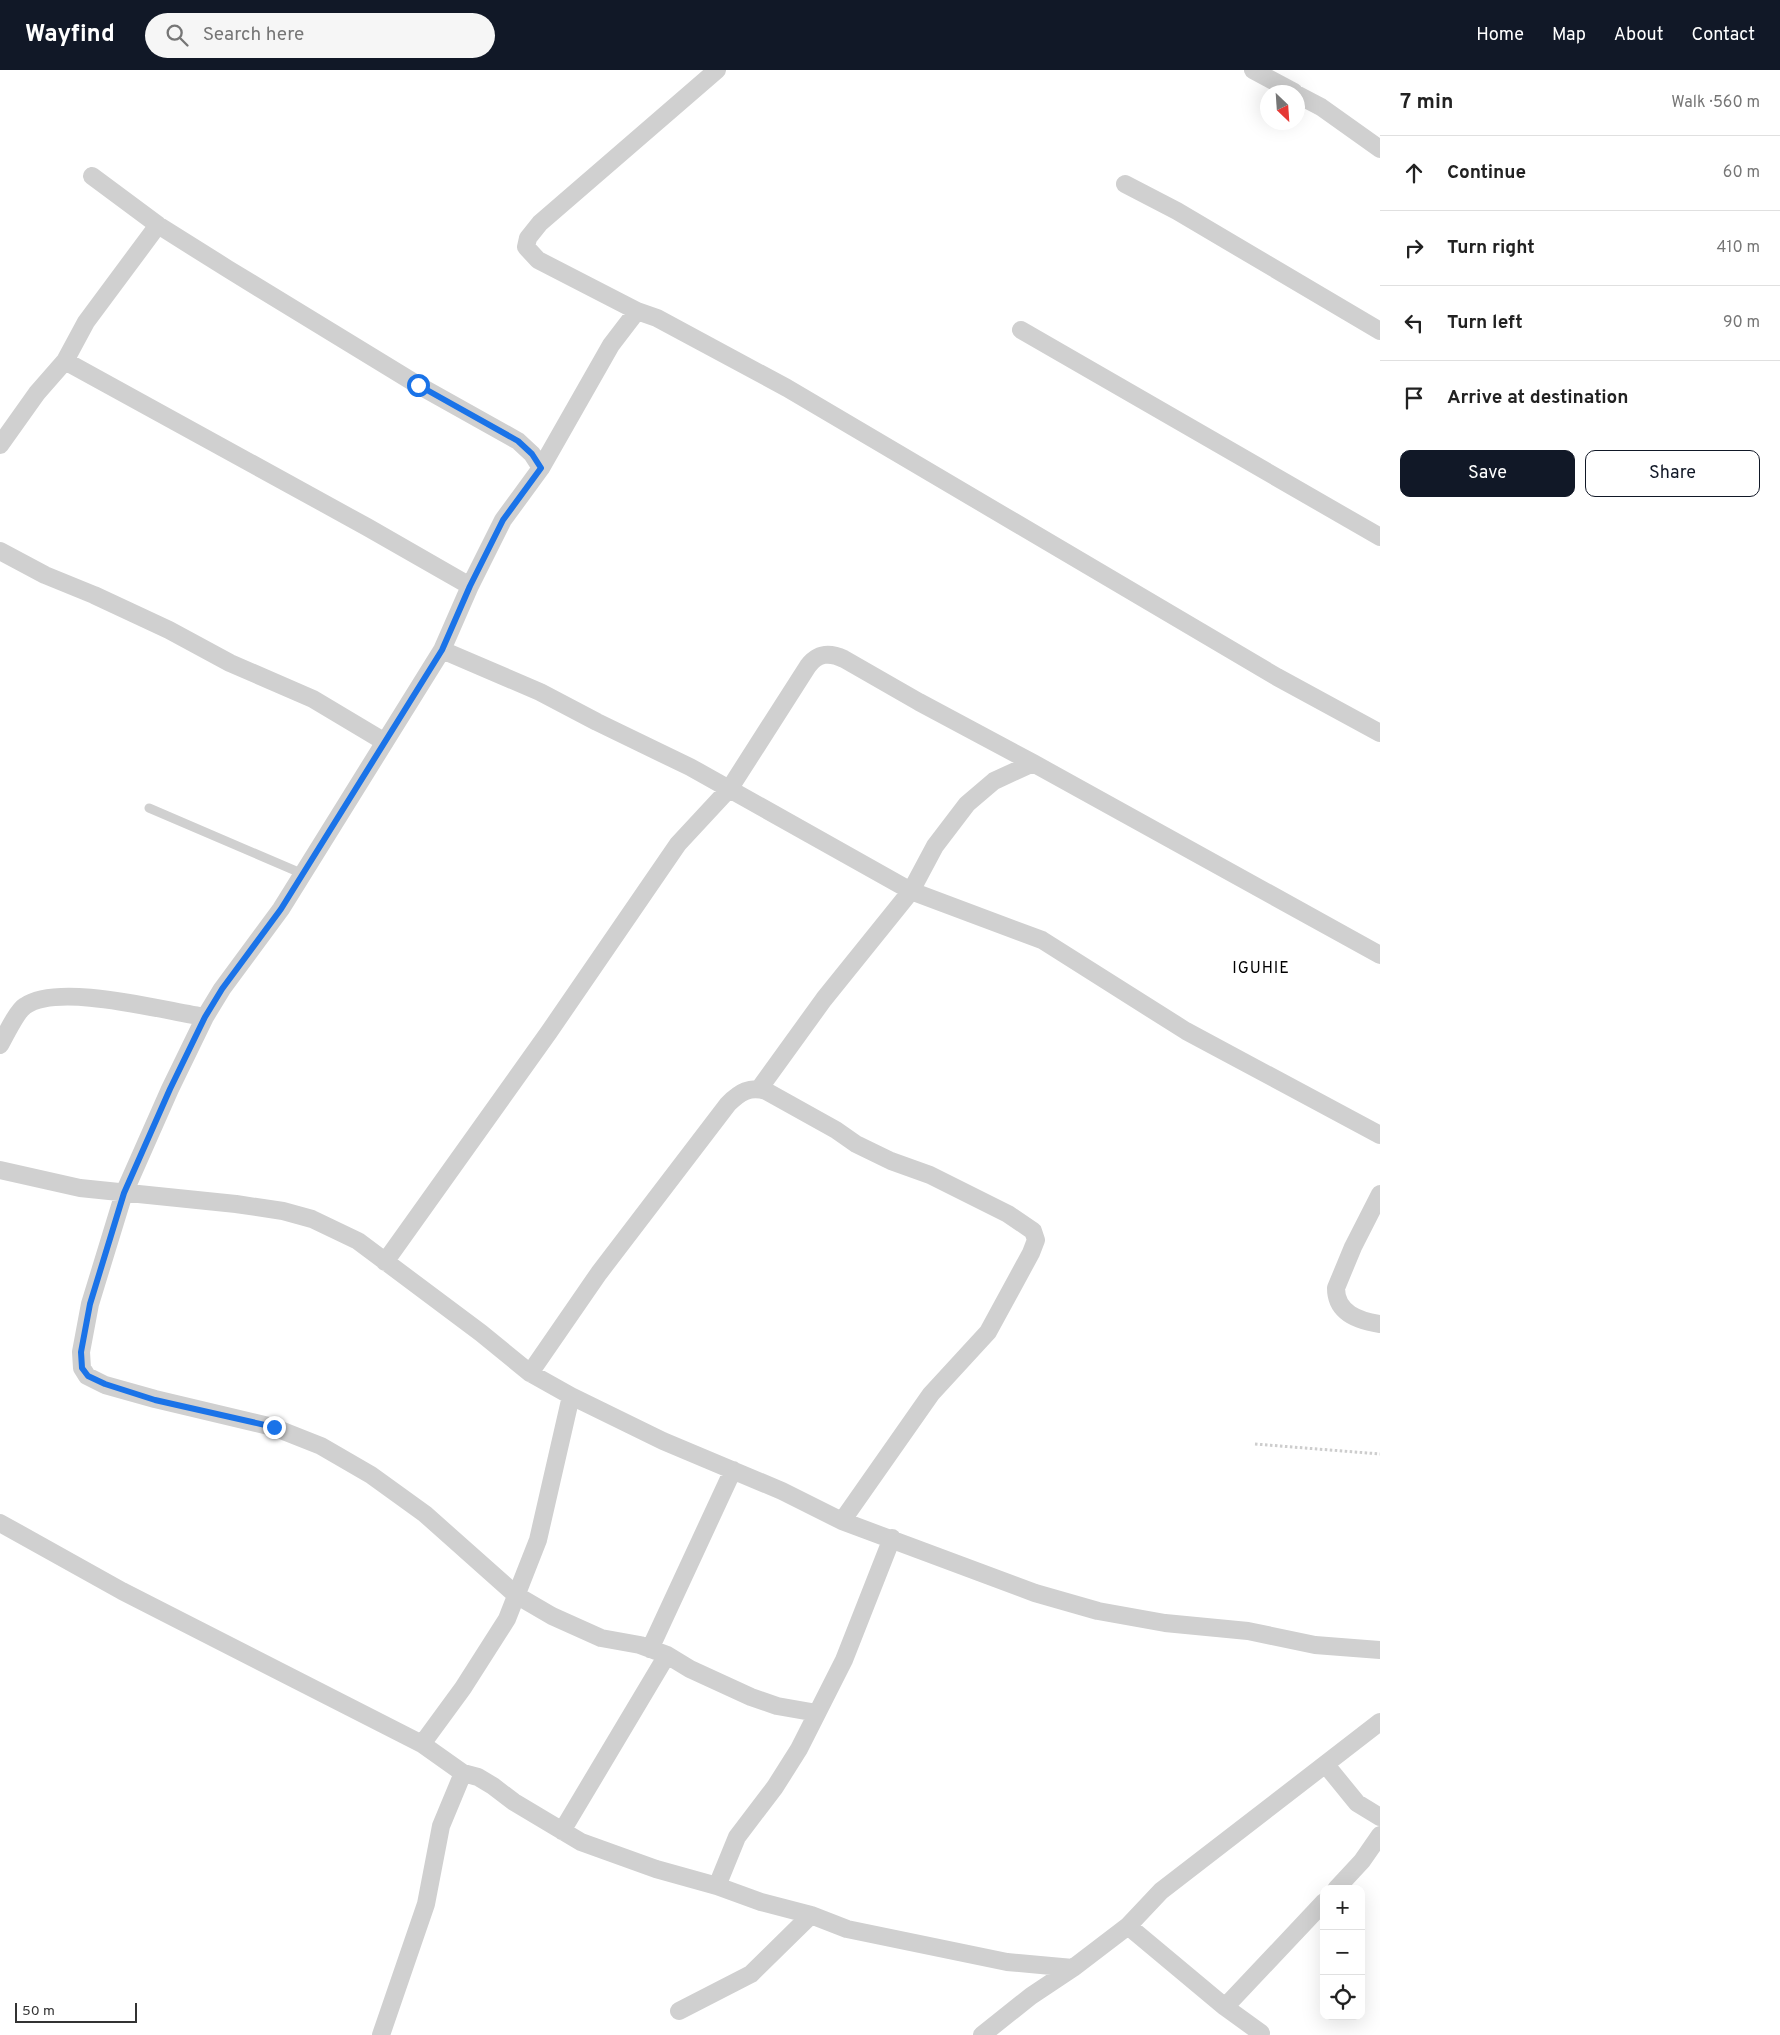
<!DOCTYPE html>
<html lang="en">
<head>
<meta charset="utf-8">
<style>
	:root { --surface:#fff; --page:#f6f6f6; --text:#222; --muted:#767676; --line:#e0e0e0; --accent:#111827 }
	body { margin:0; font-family:Overpass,sans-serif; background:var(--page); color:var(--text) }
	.controls { position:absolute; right:15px; bottom:15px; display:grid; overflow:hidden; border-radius:10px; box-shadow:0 5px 20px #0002 }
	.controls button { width:45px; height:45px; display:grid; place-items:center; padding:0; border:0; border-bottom:1px solid var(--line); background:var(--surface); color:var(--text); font:25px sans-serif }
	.compass { position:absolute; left:1260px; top:15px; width:45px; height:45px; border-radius:50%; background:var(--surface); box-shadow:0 5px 20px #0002; rotate:155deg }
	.scale { position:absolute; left:15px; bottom:12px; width:122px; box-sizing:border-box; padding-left:5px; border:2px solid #333; border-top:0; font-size:14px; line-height:18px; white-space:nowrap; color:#333; -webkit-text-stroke:4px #fff; paint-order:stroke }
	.stop { position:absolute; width:15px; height:15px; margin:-11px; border:4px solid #1a73e8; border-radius:50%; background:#fff }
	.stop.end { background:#1a73e8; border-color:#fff; box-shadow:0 1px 5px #0008 }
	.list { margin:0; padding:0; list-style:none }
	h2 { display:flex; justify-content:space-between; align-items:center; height:65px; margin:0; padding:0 20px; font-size:21px }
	h2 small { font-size:16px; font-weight:400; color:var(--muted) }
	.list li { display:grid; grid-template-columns:32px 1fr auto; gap:15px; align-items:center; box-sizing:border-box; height:75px; padding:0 20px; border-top:1px solid var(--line) }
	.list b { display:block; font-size:19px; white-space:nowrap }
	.list em { font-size:16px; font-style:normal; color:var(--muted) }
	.actions { display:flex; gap:10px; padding:15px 20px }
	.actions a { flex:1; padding:11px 0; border:1px solid var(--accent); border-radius:10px; text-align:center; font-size:18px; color:var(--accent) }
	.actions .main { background:var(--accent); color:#fff }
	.icon { flex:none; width:28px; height:28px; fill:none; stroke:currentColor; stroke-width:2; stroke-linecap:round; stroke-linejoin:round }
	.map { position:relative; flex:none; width:1380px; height:1965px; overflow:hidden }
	header { display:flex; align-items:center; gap:30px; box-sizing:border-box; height:70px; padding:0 25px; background:var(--accent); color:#fff }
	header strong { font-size:24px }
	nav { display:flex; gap:28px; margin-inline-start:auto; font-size:18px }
	.search { width:350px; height:45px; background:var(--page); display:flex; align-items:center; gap:12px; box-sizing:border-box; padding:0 18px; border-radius:28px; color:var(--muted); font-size:19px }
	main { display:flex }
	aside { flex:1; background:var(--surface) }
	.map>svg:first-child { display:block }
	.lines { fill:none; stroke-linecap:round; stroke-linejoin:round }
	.path { stroke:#cdcdcd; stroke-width:3; stroke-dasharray:2.5 2.5; stroke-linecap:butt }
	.service { stroke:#d0d0d0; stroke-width:9 }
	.minor { stroke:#d0d0d0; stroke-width:18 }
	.route { stroke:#1a73e8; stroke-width:6 }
	.labels { text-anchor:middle; stroke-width:5; stroke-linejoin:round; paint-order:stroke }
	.quarter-label { font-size:16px; letter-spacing:1px; fill:#000; stroke:#fff }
</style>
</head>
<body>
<header>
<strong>Wayfind</strong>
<div class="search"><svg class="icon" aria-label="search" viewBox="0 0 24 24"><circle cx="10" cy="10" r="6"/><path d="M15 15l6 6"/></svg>Search here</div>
<nav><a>Home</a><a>Map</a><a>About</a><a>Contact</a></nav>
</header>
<main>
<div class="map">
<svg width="1380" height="1965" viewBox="0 0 1380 1965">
	<rect width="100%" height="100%" fill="#fff"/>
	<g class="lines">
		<path class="path" d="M 1255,1374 L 1380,1384"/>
		<path class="service" d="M 149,738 L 303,804"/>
		<path class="minor" d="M 1253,0 L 1294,22
			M 1298,25 L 1321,37 L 1380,79
			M 92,106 L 158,155 L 228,199 L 418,315 L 518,371 L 532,384 L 541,398
			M 1125,114 L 1177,141 L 1380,261
			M 637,241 L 538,190 L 526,177 L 528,168 L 540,153 L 717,0
			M 1021,260 L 1380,467
			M 65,291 L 367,457 L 470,516
			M 0,375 L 37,323 L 65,291 L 86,252 L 158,155
			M 0,481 L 45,505 L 94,525 L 169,560 L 230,593 L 313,629 L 385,672
			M 442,580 L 540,622 L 597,652 L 690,697 L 911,821 L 1042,870 L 1186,961 L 1380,1065
			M 0,975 C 5,966 17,941 25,936 C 59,912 164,941 205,947
			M 759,1019 L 824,929 L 911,821 L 935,776 L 967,734 L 994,711 L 1033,693
			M 0,1100 L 80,1118 L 236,1134 L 283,1141 L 312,1149 L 358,1171 L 481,1263 L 530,1303 L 571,1326 L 663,1371 L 782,1421 L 842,1451 L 1035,1523 L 1098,1541 L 1165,1553 L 1248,1561 L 1315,1575 L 1380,1580
			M 1380,1124 L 1353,1177 L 1336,1218 C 1336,1243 1359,1251 1380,1254
			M 385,1192 L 549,962 L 678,774 L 730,718 L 808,596 C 818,583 829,582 844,589 L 919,632 L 1033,693 L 1380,885
			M 530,1303 L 599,1203 L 728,1034 C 740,1022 750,1016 766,1021 L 836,1060 L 856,1074 L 891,1091 L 930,1105 L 1008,1144 L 1033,1161 L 1036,1170 L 1031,1183 L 988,1262 L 931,1324 L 842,1451
			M 0,1453 L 122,1521 L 422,1674
			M 650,1579 L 733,1400
			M 817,1643 L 777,1636 L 751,1627 L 690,1599 L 667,1585 L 640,1575 L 601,1568 L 552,1546 L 516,1525 L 425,1444 L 371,1405 L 321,1376 L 273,1357 L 155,1329 L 105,1315 L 87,1306 L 82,1298 L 81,1282 L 90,1234 L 124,1123 L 170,1019 L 205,947 L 222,919 L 281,839 L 442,580 L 470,516 L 503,450 L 541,398 L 611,275 L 637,241 L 657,248 L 787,318 L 1277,607 L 1380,663
			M 1326,1695 L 1357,1733 L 1380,1747
			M 463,1703 L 478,1707 L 493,1716 L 514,1732 L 581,1772 L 656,1799 L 717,1816 L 761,1832 L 811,1845 L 847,1859 L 1007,1892 L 1073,1898 L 1128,1856 L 1161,1821 L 1380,1652
			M 562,1761 L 667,1585
			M 717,1816 L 737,1767 L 775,1717 L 799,1679 L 844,1590 L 892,1468
			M 1336,1819 L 1362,1791 L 1380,1765
			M 1128,1856 L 1225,1937 L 1261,1963
			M 1225,1937 L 1324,1832
			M 679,1941 L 751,1904 L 811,1845
			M 381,1965 L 426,1834 L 441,1756 L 463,1703 L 422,1674 L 463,1618 L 507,1549 L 538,1470 L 571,1326
			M 982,1965 L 1031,1926 L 1073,1898"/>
	</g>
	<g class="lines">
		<path class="route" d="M 274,1357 L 155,1330 L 105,1314 L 88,1306 L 82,1298 L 81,1282 L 90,1234 L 124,1123 L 170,1019 L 205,947 L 222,919 L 281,839 L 442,580 L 470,516 L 503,450 L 541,398 L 532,384 L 518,371 L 418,315"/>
	</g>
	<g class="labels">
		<g class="quarter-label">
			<text x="1261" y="903">IGUHIE</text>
		</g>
	</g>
</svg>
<div class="controls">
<button>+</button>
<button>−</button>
<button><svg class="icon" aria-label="locate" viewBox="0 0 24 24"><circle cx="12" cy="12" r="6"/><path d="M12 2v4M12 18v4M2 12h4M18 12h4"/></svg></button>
</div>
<svg class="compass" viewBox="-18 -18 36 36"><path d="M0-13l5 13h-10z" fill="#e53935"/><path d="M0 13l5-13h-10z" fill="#767676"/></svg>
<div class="scale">50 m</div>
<div class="stop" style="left:418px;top:315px"></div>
<div class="stop end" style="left:274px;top:1357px"></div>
</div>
<aside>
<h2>7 min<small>Walk · 560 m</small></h2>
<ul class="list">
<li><svg class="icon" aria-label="ahead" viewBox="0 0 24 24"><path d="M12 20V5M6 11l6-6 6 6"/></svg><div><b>Continue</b></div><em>60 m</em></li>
<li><svg class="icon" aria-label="right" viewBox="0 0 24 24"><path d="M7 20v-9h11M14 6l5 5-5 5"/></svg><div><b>Turn right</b></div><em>410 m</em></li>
<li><svg class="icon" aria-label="left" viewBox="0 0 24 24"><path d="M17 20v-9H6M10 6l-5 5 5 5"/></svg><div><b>Turn left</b></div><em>90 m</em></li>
<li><svg class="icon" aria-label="arrive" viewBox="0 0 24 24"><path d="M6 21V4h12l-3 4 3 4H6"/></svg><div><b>Arrive at destination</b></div></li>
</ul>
<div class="actions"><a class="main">Save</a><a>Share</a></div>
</aside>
</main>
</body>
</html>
